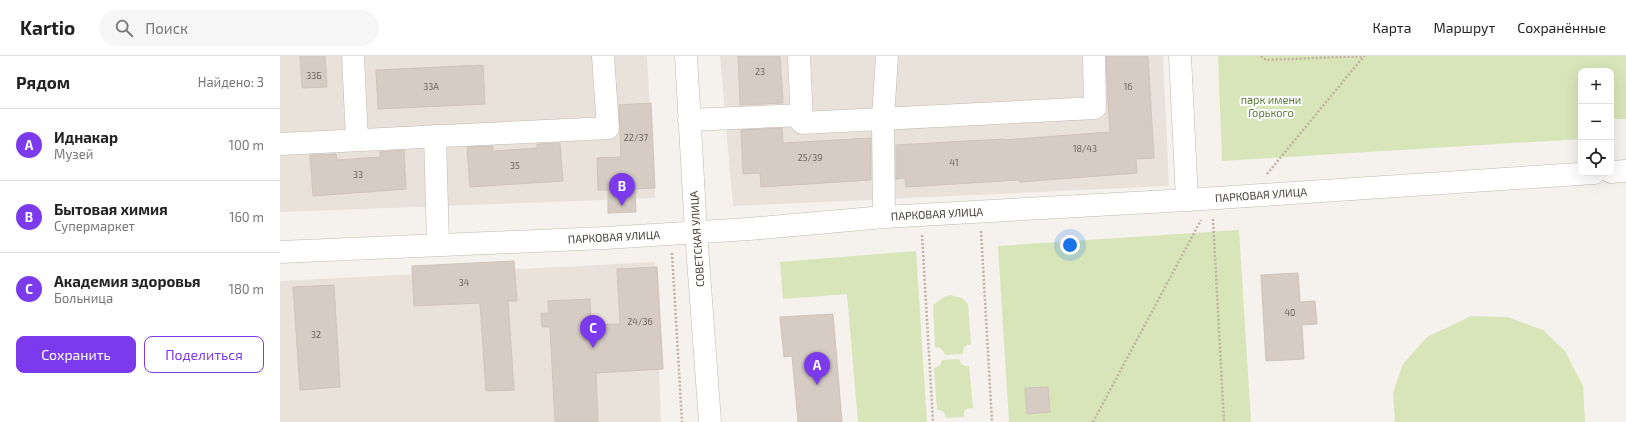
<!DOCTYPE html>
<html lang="ru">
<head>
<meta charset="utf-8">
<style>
	:root { --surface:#fff; --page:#f6f6f6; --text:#222; --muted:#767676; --line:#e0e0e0; --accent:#7c3aed }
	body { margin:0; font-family:"Exo 2",sans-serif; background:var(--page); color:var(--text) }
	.controls { position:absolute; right:12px; top:12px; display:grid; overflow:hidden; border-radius:8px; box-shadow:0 4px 16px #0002 }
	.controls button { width:36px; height:36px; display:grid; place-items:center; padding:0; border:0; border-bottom:1px solid var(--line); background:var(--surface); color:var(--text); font:20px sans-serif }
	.you { position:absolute; left:790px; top:189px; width:14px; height:14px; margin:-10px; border:3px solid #fff; border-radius:50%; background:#1a73e8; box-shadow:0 0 0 6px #1a73e833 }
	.badge { display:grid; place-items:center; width:26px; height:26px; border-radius:50%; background:var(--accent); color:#fff; font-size:13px; font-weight:700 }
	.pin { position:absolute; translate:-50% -33px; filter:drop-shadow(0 1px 2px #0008) }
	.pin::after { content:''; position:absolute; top:21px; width:14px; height:12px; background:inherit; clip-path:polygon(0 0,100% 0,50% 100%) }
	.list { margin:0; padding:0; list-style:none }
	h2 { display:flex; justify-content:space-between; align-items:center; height:52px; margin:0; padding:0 16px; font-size:17px }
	h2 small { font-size:13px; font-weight:400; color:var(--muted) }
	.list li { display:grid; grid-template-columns:26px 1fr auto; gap:12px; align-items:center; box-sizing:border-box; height:72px; padding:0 16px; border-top:1px solid var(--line) }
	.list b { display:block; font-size:15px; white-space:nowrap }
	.list p { margin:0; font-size:13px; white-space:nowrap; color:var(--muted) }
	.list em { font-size:13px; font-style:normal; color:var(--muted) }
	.actions { display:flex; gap:8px; padding:12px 16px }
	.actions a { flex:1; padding:9px 0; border:1px solid var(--accent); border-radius:8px; text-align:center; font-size:14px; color:var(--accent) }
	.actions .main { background:var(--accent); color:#fff }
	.icon { flex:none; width:22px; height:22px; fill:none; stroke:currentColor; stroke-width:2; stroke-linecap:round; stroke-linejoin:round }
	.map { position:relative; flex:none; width:1346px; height:366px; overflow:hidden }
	header { display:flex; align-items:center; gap:24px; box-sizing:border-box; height:56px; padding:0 20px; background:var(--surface); border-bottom:1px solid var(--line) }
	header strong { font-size:19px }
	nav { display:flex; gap:22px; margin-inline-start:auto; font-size:14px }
	.search { width:280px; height:36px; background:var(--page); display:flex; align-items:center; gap:10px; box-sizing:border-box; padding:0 14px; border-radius:22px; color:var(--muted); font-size:15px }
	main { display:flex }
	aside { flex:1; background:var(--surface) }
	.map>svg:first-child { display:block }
	.residential { fill:#e9e2db }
	.green { fill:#d8e5b9 }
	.building { fill:#d6ccc3; stroke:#d0c3b7 }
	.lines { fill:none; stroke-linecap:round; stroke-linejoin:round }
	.minor-casing { stroke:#c0b8b0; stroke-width:23 }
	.path { stroke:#c1b1a2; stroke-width:2.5; stroke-dasharray:2 2; stroke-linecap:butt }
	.minor { stroke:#fff; stroke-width:22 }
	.labels { text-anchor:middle; stroke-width:4; stroke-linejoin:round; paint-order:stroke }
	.number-label { font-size:9px; fill:#6c645c }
	.park-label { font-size:11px; fill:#567831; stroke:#fff }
	.street-label { font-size:11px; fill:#49413a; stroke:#fff }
</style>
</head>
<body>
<header>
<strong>Kartio</strong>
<div class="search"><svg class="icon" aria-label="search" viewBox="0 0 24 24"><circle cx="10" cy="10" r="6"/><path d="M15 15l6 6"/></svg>Поиск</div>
<nav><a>Карта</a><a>Маршрут</a><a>Сохранённые</a></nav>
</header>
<main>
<aside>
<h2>Рядом<small>Найдено: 3</small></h2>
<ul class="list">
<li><span class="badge">A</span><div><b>Иднакар</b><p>Музей</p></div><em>100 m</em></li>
<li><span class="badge">B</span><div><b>Бытовая химия</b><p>Супермаркет</p></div><em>160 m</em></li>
<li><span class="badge">C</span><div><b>Академия здоровья</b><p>Больница</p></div><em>180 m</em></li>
</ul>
<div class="actions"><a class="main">Сохранить</a><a>Поделиться</a></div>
</aside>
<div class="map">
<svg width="1346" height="366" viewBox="0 0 1346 366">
	<rect width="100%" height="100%" fill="#f5f1ed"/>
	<path class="residential" d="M 0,0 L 367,0 L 375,142 L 0,156 Z
		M 440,0 L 883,0 L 889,130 L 453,150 Z
		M 375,206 L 381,366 L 0,366 L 0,225 Z"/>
	<path class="green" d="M 938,0 L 1346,0 L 1346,63 L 1331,63 L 1331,15 L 1301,15 L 1301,83 L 942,105 Z
		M 959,174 L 971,366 L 729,366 L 718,190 Z
		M 636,195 L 647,366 L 578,366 L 567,238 L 503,243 L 500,206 Z
		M 670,239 L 682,242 L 688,248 L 691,288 C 685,290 683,291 683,298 L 665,299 C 663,294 661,291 655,291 L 653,249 L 664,241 Z
		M 1191,260 L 1227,261 L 1263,274 L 1285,295 L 1303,330 L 1305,366 L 1115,366 L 1113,337 L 1123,308 L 1147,281 Z
		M 679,303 C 681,309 684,310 689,310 L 693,352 L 686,353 L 684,356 L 684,361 L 666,362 C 665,356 663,354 657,354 L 654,312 C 659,311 661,309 662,304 Z"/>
	<path class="building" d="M 20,0 L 45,0 L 47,31 L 22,32 Z
		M 458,0 L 500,0 L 503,47 L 460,49 Z
		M 826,0 L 868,0 L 874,102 L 856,103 L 857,117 L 740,126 L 739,124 L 626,131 L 625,122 L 616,123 L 616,89 L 723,83 L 723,84 L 830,76 L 828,45 Z
		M 203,9 L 205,48 L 98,53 L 96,14 Z
		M 371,47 L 375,132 L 355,133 L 356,156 L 328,157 L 328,134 L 318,134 L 317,102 L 341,101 L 339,49 Z
		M 502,72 L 503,87 L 591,82 L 591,124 L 481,131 L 480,117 L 463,118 L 461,74 Z
		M 280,87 L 283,125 L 190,131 L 187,91 L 213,90 L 213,95 L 257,92 L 257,88 Z
		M 124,94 L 126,133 L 33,140 L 30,99 L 56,98 L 57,104 L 100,101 L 100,96 Z
		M 234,205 L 237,245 L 228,245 L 234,334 L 206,335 L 200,247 L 134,250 L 132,210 Z
		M 377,211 L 383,313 L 316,317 L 318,366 L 275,366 L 270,271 L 262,271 L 261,257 L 269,257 L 268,245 L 310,243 L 311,269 L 340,268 L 337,213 Z
		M 1018,217 L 1020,246 L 1035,245 L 1037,268 L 1022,269 L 1024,303 L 986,305 L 981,219 Z
		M 54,229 L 60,331 L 20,334 L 13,231 Z
		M 553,258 L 562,366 L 518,366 L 512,300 L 504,301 L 500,261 Z
		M 768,331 L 770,356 L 747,358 L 745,332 Z"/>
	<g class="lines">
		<g class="minor-casing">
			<path id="minor" d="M 73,0 L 77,84
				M 406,0 L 416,176 L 430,366
				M 519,0 L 522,67 L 815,52 L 814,0
				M 900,0 L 907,144
				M 409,64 L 522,59
				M 155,80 L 158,188
				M 0,88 L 328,72 L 323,0
				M 1331,116 L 1346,115
				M 604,161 L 603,62 L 607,0
				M 0,196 L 325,182 L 469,173 L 604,161 L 907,144 L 1314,117"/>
		</g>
		<path class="path" d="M 981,0 L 986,4 L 1085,0
			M 987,118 L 1084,0
			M 933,163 L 944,366
			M 701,175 L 712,366
			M 642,179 L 653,366
			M 392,197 L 402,366
			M 813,366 L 921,164"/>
		<use href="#minor" class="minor"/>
	</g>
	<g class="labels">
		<g class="number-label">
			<text x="480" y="19">23</text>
			<text x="34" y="23">33Б</text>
			<text x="151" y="34">33А</text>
			<text x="848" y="34">16</text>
			<text x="356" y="85">22/37</text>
			<text x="805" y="96">18/43</text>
			<text x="530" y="105">25/39</text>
			<text x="674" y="110">41</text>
			<text x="235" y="113">35</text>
			<text x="78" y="122">33</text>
			<text x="184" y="230">34</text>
			<text x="1010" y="260">40</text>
			<text x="360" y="269">24/36</text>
			<text x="36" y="282">32</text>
		</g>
		<g class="park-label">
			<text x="991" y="48">парк имени<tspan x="991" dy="13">Горького</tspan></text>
		</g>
		<g class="street-label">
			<text transform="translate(981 139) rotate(-4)" y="4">ПАРКОВАЯ УЛИЦА</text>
			<text transform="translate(657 158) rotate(-3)" y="4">ПАРКОВАЯ УЛИЦА</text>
			<text transform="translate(334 181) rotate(-3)" y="4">ПАРКОВАЯ УЛИЦА</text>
			<text transform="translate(417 183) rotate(-94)" y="4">СОВЕТСКАЯ УЛИЦА</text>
		</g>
	</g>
</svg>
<div class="controls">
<button>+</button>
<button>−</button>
<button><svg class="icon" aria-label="locate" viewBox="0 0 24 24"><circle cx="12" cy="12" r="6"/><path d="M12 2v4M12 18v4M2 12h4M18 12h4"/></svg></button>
</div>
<div class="you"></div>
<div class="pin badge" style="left:537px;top:329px">A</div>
<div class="pin badge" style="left:342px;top:150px">B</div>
<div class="pin badge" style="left:313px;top:292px">C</div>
</div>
</main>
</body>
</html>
